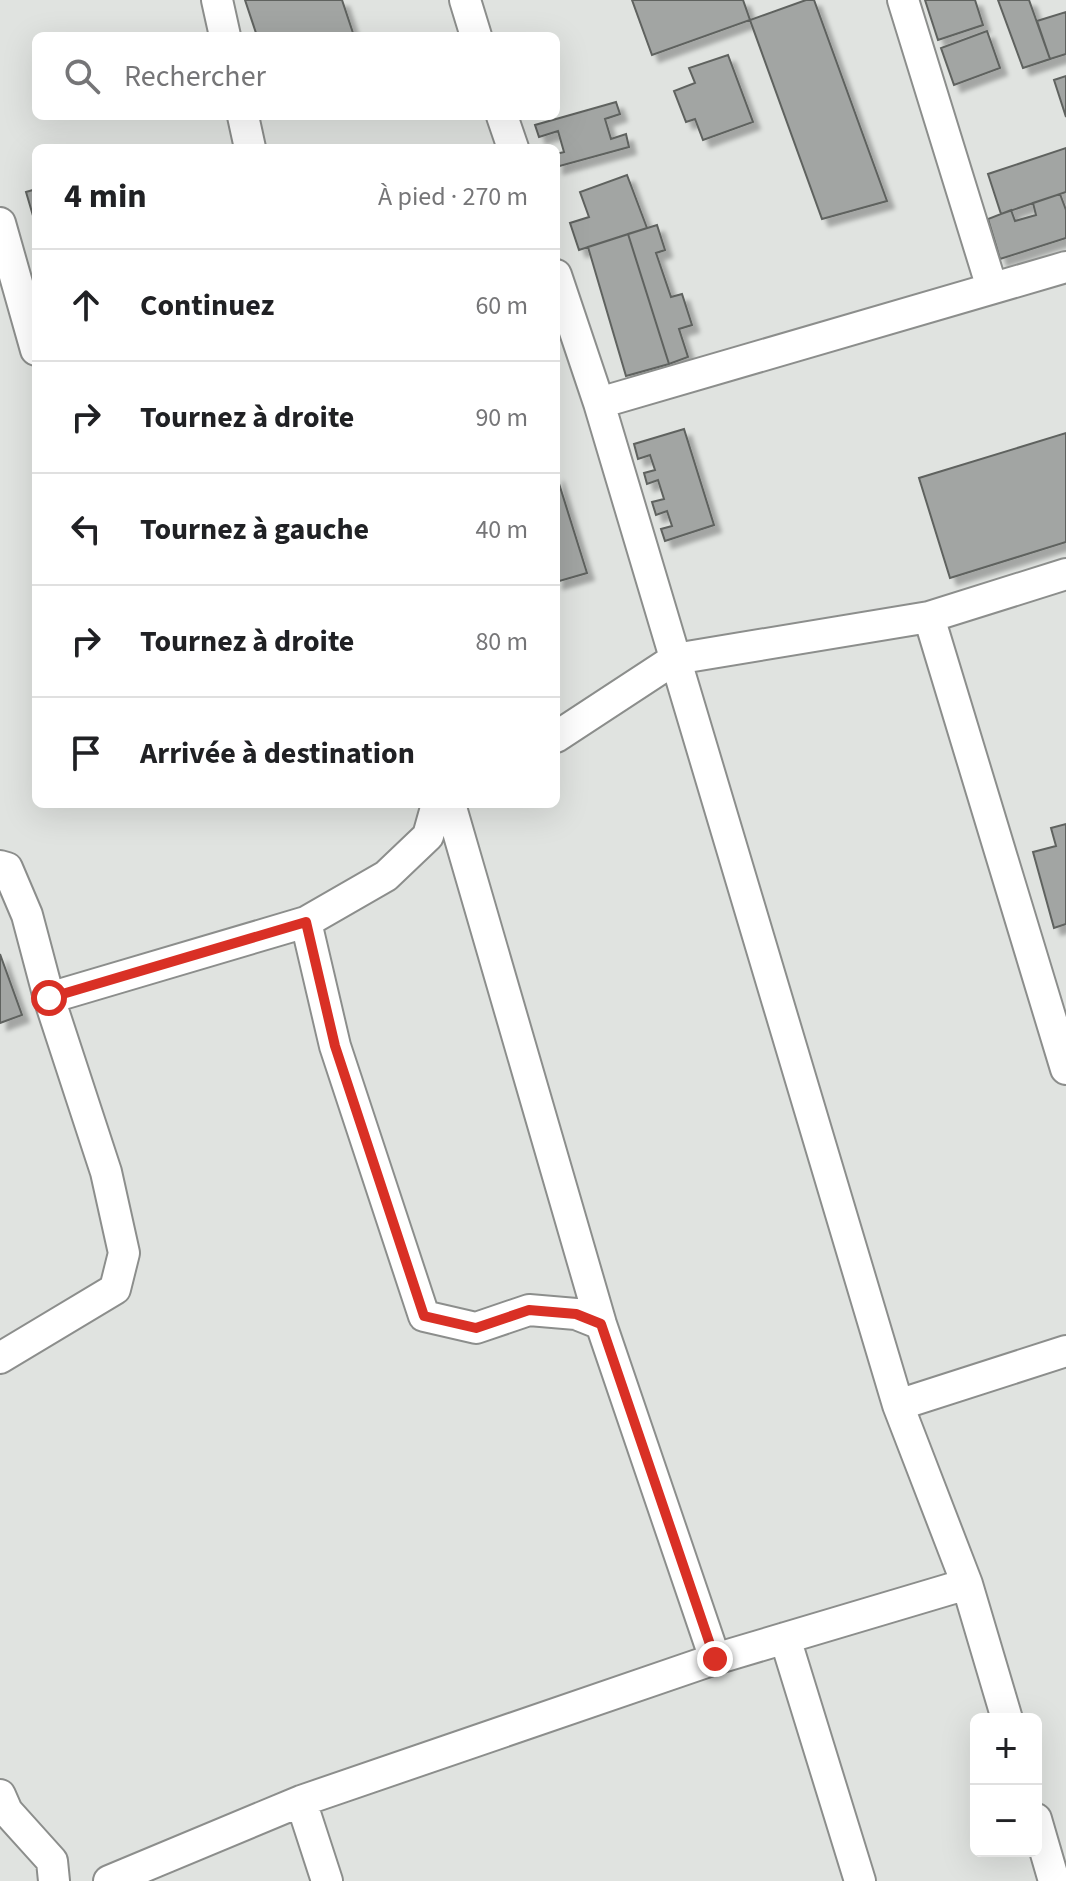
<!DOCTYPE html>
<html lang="fr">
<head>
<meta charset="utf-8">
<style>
	:root { --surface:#fff; --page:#f2f2f2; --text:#202124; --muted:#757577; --line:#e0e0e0 }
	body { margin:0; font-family:"Source Sans 3",sans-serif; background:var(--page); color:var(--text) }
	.controls { position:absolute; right:24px; bottom:24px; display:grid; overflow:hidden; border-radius:12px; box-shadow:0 8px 32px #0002 }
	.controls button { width:72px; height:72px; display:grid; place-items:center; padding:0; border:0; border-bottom:2px solid var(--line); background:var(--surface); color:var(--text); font:40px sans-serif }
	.stop { position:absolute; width:24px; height:24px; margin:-18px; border:6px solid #d93025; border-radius:50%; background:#fff }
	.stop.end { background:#d93025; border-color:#fff; box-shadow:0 2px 8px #0008 }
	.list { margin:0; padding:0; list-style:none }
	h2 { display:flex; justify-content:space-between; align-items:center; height:104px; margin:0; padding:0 32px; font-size:34px }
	h2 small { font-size:26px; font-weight:400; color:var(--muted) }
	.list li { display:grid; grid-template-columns:52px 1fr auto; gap:24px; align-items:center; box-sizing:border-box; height:112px; padding:0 32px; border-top:2px solid var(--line) }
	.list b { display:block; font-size:30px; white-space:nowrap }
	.list em { font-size:26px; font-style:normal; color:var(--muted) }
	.icon { flex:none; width:44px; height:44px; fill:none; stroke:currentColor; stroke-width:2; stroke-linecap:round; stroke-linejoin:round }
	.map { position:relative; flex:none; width:1066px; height:1881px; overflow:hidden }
	.search { position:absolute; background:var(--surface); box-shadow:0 8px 32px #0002; left:32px; top:32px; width:528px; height:88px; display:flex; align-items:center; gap:20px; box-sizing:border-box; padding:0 28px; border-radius:12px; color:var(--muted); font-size:30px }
	.panel { position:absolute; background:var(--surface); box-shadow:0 8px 32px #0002; left:32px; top:144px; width:528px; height:664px; border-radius:12px }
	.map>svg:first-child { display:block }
	.building { fill:#a2a5a3; stroke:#5f625f; stroke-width:2; filter:url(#shadow) }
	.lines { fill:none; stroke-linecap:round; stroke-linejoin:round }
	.street-casing { stroke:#8c8e8c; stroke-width:34 }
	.street { stroke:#fff; stroke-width:30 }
	.route { stroke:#d93025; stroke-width:10 }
</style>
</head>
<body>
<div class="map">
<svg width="1066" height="1881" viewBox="0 0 1066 1881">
	<defs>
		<filter id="shadow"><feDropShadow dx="7" dy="7" stdDeviation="2" flood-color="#0004"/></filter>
	</defs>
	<rect width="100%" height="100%" fill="#e0e3e0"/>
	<path class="building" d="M 245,0 L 342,0 L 354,36 L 257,36 Z
		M 632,0 L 743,0 L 750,20 L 652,55 Z
		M 806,0 L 814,0 L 887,201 L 822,219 L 750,20 Z
		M 925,0 L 975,0 L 983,25 L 938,40 Z
		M 998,0 L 1029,0 L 1050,59 L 1023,68 Z
		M 1066,12 L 1066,54 L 1050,59 L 1037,21 Z
		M 987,31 L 1000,68 L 954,85 L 941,48 Z
		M 728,55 L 753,122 L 703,140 L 695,119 L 686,122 L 674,91 L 695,83 L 689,68 Z
		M 1066,76 L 1066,117 L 1054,80 Z
		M 616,102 L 620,114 L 605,119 L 611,139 L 626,134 L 629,147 L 556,167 L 556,154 L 564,152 L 558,131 L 539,137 L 535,125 Z
		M 1066,148 L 1066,192 L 1001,214 L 988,174 Z
		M 627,175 L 647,228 L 579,250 L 570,223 L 589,217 L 580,192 Z
		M 36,189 L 36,226 L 26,192 Z
		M 1060,194 L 1066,210 L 1066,238 L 1000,259 L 988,219 L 1011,210 L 1015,221 L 1036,215 L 1033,203 Z
		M 657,225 L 665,250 L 656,253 L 671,297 L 682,294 L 692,325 L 679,329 L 688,357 L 669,364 L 628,234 Z
		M 628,234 L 669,364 L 626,376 L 588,247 Z
		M 684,429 L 714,525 L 665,541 L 661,529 L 672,526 L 667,511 L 656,515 L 652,502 L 664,499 L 658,480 L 647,484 L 644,473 L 655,470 L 650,455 L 638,459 L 634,444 Z
		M 1066,433 L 1066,542 L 950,578 L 919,478 Z
		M 556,474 L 587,573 L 556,582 Z
		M 1066,824 L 1066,924 L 1054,928 L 1033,852 L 1056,846 L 1051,828 Z
		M 0,954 L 22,1015 L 0,1023 Z"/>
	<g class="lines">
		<g class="street-casing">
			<path id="street" d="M 217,0 L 225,36
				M 465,0 L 476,36
				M 903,0 L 992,288
				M 243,116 L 250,148
				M 502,116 L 513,148
				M 0,223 L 36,350
				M 556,275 L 599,403 L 898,1405 L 967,1584 L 1007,1719
				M 599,403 L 1066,267
				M 929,617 L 1066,1069
				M 556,737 L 675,659 L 929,617 L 1066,574
				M 450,804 L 601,1324 L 715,1659
				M 0,866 L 7,868 L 27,915 L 49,998 L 306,922 L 386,876 L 428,836 L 437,804
				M 306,922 L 335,1046 L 424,1316 L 476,1328 L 529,1310 L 576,1314 L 601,1324
				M 0,1358 L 115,1289 L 124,1253 L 106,1172 L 49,998
				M 898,1405 L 1066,1351
				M 785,1638 L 860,1881
				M 0,1795 L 7,1811 L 52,1861 L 54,1881
				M 301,1801 L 327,1881
				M 1036,1819 L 1054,1881
				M 109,1881 L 301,1801 L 715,1659 L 967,1584"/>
		</g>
		<use href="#street" class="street"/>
	</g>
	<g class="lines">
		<path class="route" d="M 49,998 L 306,922 L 335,1046 L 424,1316 L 476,1328 L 529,1310 L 576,1314 L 601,1324 L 715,1659"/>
	</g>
</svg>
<div class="controls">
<button>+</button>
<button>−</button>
</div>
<div class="stop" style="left:49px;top:998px"></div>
<div class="stop end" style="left:715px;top:1659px"></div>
<div class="search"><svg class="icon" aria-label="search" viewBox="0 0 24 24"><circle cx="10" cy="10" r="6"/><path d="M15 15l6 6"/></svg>Rechercher</div>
<section class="panel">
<h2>4 min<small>À pied · 270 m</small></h2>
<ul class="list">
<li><svg class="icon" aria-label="ahead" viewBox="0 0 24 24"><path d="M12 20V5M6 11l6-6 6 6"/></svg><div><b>Continuez</b></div><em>60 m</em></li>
<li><svg class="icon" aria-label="right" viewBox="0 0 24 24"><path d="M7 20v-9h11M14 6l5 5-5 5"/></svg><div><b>Tournez à droite</b></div><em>90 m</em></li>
<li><svg class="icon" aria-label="left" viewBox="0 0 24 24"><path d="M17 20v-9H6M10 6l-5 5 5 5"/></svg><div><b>Tournez à gauche</b></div><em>40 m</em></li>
<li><svg class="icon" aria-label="right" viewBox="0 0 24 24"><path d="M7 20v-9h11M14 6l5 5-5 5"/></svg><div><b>Tournez à droite</b></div><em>80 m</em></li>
<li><svg class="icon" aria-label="arrive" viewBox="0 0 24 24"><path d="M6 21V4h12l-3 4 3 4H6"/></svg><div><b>Arrivée à destination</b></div></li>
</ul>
</section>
</div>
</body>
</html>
